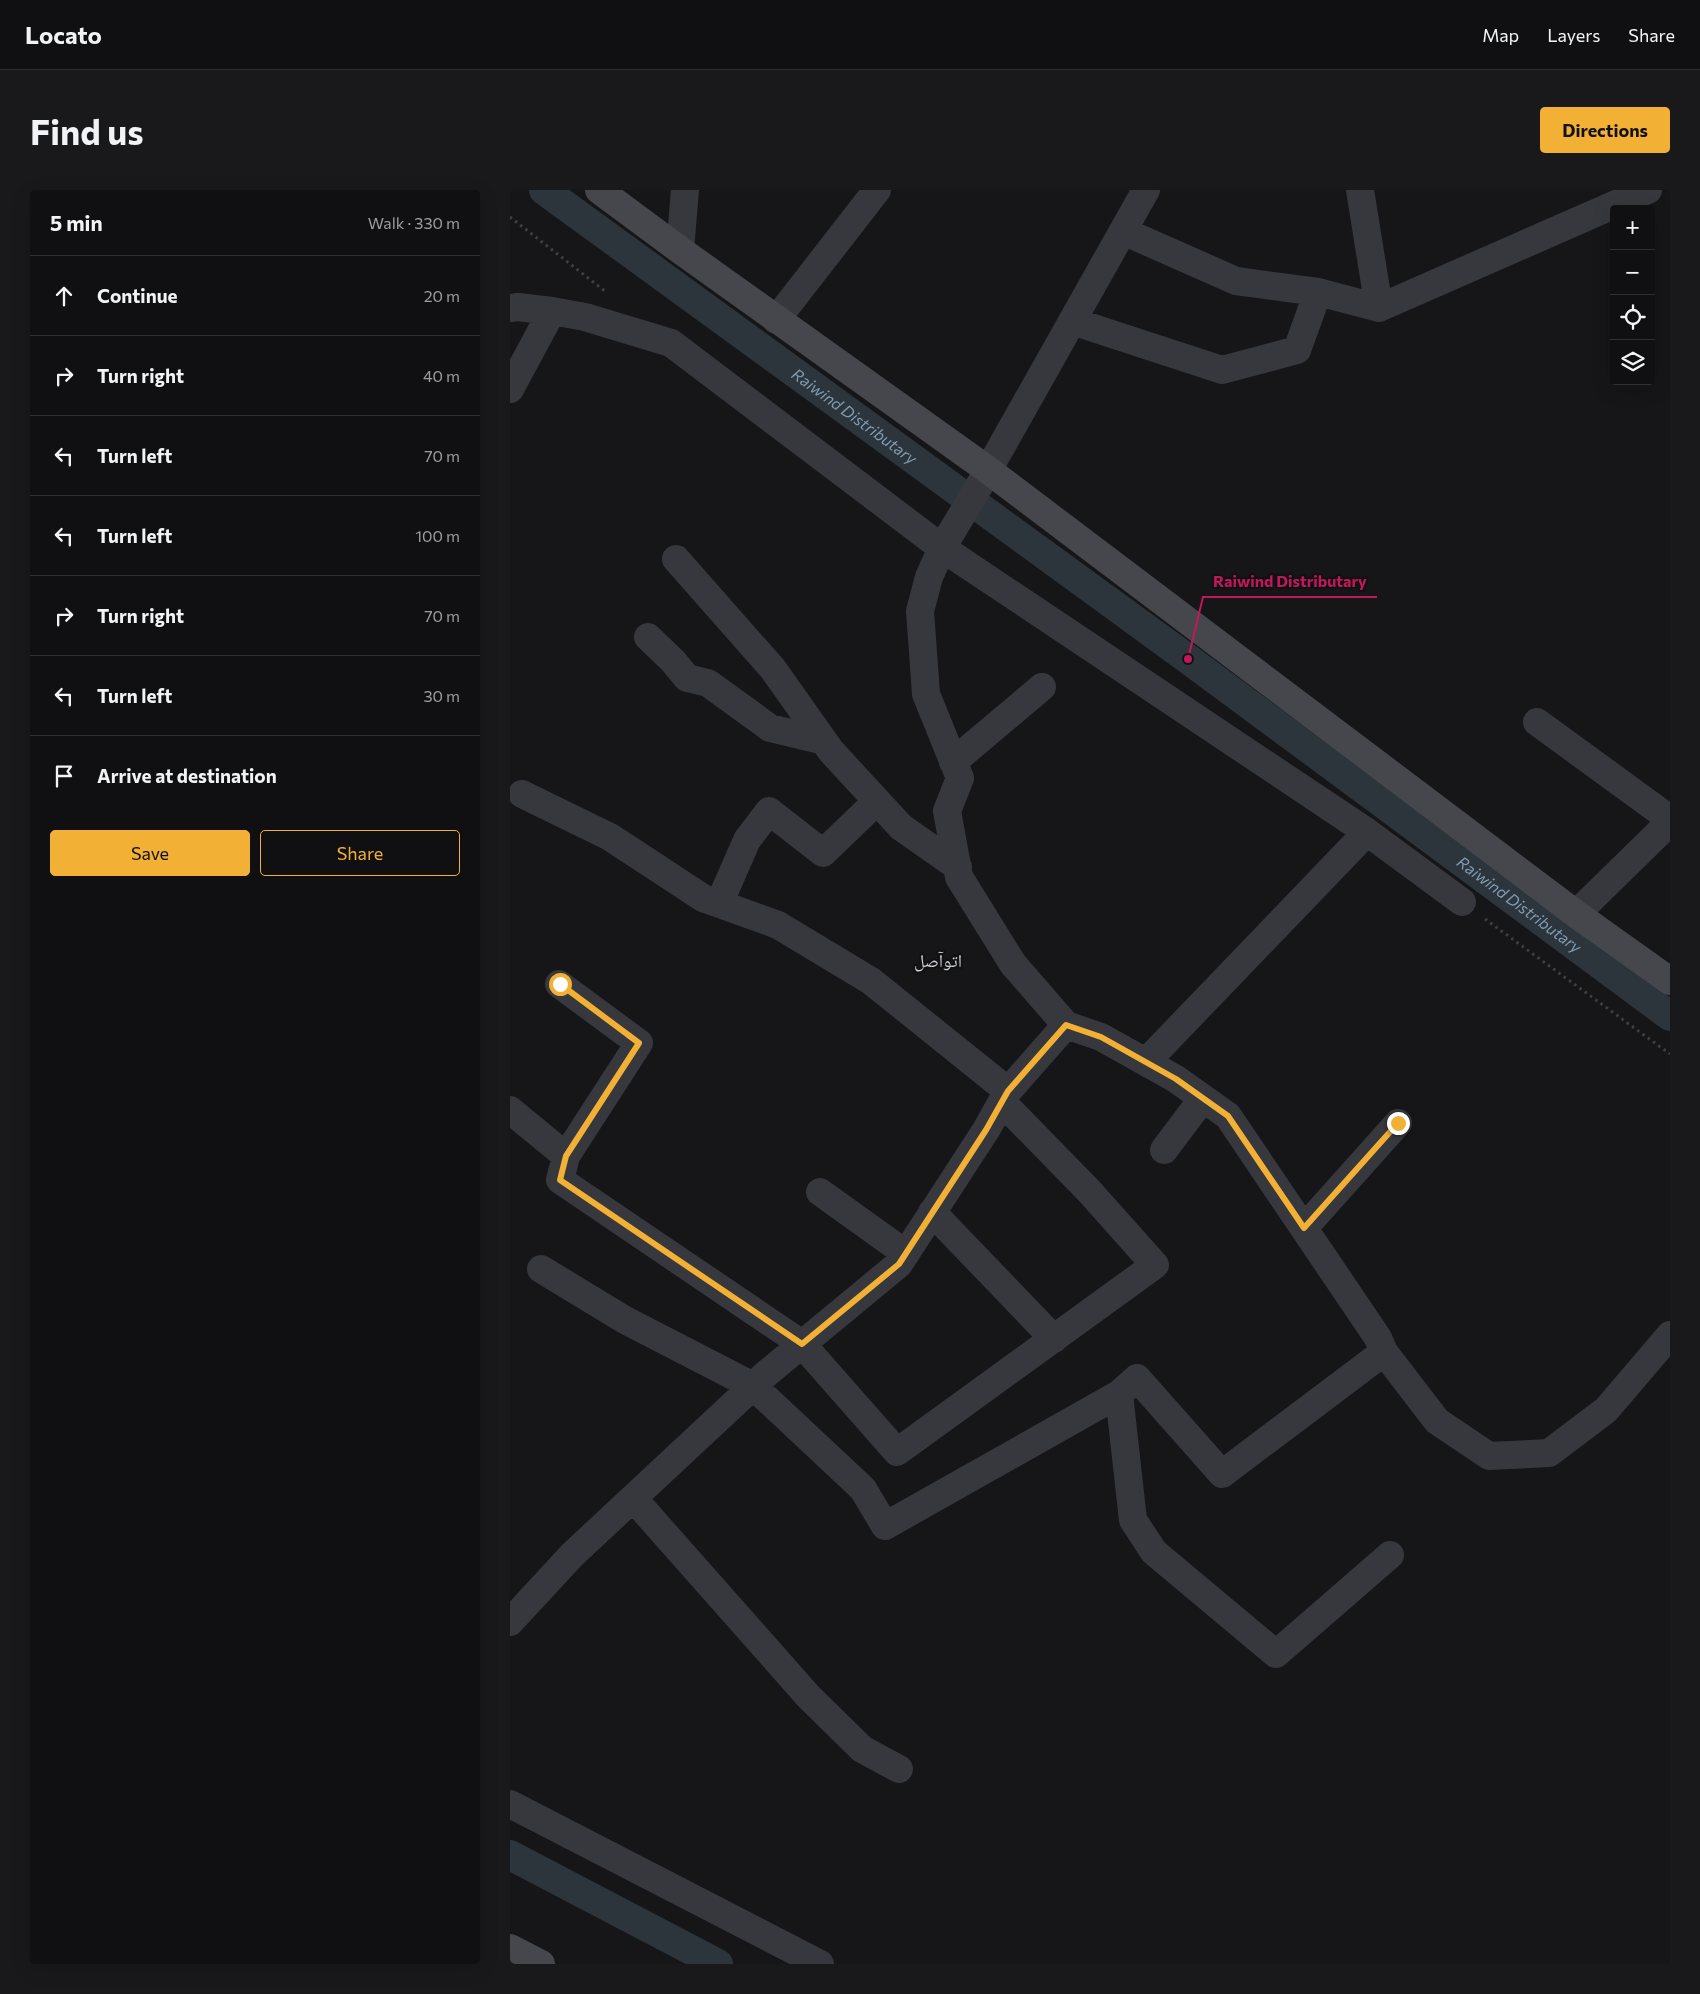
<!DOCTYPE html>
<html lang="en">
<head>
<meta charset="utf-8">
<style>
	:root { --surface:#101012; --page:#19191b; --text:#f1f3f6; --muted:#9c9d9f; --line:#303032; --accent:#f2b134 }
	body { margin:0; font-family:Commissioner,"Noto Naskh Arabic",sans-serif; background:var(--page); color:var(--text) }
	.controls { position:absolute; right:15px; top:15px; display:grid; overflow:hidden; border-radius:5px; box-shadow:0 5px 20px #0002 }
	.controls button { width:45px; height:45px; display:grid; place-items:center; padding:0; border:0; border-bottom:1px solid var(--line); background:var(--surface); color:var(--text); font:25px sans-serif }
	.stop { position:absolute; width:15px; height:15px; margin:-11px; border:4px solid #f2b134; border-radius:50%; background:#fff }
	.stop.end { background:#f2b134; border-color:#fff; box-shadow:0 1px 5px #0008 }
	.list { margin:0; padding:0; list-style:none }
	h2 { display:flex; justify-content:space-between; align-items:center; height:65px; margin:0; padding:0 20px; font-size:21px }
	h2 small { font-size:16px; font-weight:400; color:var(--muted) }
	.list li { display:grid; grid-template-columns:32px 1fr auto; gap:15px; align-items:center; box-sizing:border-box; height:80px; padding:0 20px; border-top:1px solid var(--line) }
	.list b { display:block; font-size:19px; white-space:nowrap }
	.list em { font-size:16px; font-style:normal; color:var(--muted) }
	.actions { display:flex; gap:10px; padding:15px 20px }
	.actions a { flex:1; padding:11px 0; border:1px solid var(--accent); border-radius:5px; text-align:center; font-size:18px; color:var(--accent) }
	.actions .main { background:var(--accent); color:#111 }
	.icon { flex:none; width:28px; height:28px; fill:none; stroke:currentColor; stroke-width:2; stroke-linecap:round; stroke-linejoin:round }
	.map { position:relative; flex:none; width:1160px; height:1774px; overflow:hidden; border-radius:5px }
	header { display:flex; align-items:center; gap:30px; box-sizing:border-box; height:70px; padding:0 25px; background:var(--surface); border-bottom:1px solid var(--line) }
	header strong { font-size:24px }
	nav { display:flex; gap:28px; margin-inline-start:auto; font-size:18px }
	.intro { display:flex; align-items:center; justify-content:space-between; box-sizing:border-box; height:120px; padding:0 30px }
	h1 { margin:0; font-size:35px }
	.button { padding:12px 22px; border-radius:5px; background:var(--accent); color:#111; font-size:18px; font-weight:700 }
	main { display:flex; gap:30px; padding:0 30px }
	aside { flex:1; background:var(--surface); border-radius:5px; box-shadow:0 5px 20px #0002 }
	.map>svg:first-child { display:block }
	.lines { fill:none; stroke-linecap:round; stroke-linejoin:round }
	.canal { stroke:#2c353c; stroke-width:30 }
	.path { stroke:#3d3f44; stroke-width:3; stroke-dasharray:2.5 4; stroke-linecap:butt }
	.street { stroke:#37383d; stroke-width:28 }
	.secondary { stroke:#45474d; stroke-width:28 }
	.route { stroke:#f2b134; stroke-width:6 }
	.labels { text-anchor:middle; stroke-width:4.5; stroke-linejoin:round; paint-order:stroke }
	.water-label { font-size:16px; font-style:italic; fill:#7f9bb3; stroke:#111113 }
	.quarter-label { font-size:18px; fill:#c9ccd4; stroke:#111113 }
	.leader { fill:none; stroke:#c2185b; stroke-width:2 }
	.callout-dot { fill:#c2185b; stroke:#111113; stroke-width:2 }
	.callout-label { font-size:16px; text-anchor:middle; font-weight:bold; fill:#c2185b; stroke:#111113; stroke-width:4.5; stroke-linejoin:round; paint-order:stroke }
</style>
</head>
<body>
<header>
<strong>Locato</strong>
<nav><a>Map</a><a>Layers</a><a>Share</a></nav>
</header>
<div class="intro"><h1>Find us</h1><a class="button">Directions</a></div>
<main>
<aside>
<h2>5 min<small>Walk · 330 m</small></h2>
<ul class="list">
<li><svg class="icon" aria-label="ahead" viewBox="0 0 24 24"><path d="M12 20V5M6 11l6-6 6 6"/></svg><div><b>Continue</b></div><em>20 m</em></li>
<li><svg class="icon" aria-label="right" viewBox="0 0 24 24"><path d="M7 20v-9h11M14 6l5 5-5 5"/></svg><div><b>Turn right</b></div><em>40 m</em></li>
<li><svg class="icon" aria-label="left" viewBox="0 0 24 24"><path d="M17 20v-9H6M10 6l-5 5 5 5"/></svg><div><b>Turn left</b></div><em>70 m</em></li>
<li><svg class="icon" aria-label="left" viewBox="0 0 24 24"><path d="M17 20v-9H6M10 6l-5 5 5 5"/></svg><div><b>Turn left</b></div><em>100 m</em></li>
<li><svg class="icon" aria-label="right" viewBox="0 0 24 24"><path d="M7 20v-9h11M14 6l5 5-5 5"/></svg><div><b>Turn right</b></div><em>70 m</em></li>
<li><svg class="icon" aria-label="left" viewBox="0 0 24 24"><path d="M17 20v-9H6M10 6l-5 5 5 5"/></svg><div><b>Turn left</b></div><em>30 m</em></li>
<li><svg class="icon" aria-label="arrive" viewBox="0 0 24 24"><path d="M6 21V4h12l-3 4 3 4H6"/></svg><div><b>Arrive at destination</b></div></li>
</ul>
<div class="actions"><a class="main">Save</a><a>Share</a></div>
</aside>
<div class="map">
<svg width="1160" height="1774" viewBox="0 0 1160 1774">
	<rect width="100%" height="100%" fill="#161618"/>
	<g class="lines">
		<g class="canal">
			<path id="s1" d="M 34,0 L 678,469 L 1160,826"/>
			<path d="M 0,1665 L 208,1774"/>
		</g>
		<path class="path" d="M 0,27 L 96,102
			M 975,729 L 1160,864"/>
		<path class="street" d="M 850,0 L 869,118
			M 613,41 L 726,91 L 808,102
			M 170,60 L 175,0
			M 0,118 L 8,117 L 42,121 L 75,127 L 161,153 L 432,358 L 857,642 L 952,712
			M 266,130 L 367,0
			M 562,131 L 712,180 L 787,160 L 808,102 L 869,118 L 1138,0
			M 0,199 L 42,121
			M 166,369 L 263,479 L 321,561 L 391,637 L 448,677
			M 138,447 L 163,471 L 177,488 L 198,493 L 260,538 L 314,551
			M 1027,532 L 1160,629
			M 443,572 L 532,497
			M 12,604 L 100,647 L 193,708 L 268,735 L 361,791 L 498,901
			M 209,714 L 237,650 L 259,621 L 313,663 L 367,611
			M 1066,724 L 1160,632
			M 49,794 L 129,853 L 56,966
			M 556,835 L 503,774 L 449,687 L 437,621 L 450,588 L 416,504 L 410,421 L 419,387 L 432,358 L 472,291 L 636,0
			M 636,872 L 857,642
			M 0,920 L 56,966 L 50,990 L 292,1154 L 387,1262 L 645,1075 L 579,1001 L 492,912
			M 654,960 L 693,908
			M 310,1002 L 395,1063
			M 422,1022 L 544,1149
			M 794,1038 L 888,933
			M 31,1079 L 115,1130 L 243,1196 L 353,1299 L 375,1336 L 609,1204 L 623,1330 L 644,1362 L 766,1464 L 880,1365
			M 609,1204 L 627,1188 L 712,1284 L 874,1162
			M 123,1308 L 298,1506 L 352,1559 L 389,1579
			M 0,1432 L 62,1365 L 256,1184 L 389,1074 L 476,940 L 498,901 L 556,835 L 591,847 L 666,889 L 718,926 L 868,1148 L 874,1162 L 927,1231 L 979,1266 L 1039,1263 L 1096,1220 L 1160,1145
			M 0,1614 L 310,1774"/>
		<path class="secondary" d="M 89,0 L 170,60 L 478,280 L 1066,724 L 1160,791
			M 0,1758 L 31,1774"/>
	</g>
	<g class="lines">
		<path class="route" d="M 50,794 L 129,853 L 56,966 L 50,990 L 292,1154 L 389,1074 L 476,940 L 498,901 L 556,835 L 591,847 L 666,889 L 718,926 L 794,1038 L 888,933"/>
	</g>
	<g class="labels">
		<g class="water-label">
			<text dy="6" stroke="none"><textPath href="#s1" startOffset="384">Raiwind Distributary</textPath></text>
			<text dy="6" stroke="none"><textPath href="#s1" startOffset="1209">Raiwind Distributary</textPath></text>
		</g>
		<g class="quarter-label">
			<text x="428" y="777">اتوآصل</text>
		</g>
	</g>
	<path class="leader" d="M678 469L693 407H867"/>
	<circle class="callout-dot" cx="678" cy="469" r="5"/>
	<g class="callout-label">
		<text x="780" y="397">Raiwind Distributary</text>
	</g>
</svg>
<div class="controls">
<button>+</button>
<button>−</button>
<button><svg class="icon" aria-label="locate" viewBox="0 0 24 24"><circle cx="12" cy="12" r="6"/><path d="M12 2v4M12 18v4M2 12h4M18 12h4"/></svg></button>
<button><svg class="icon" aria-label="layers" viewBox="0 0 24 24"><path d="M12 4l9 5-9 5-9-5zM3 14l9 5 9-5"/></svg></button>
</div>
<div class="stop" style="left:50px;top:794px"></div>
<div class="stop end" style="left:888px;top:933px"></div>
</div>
</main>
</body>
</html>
